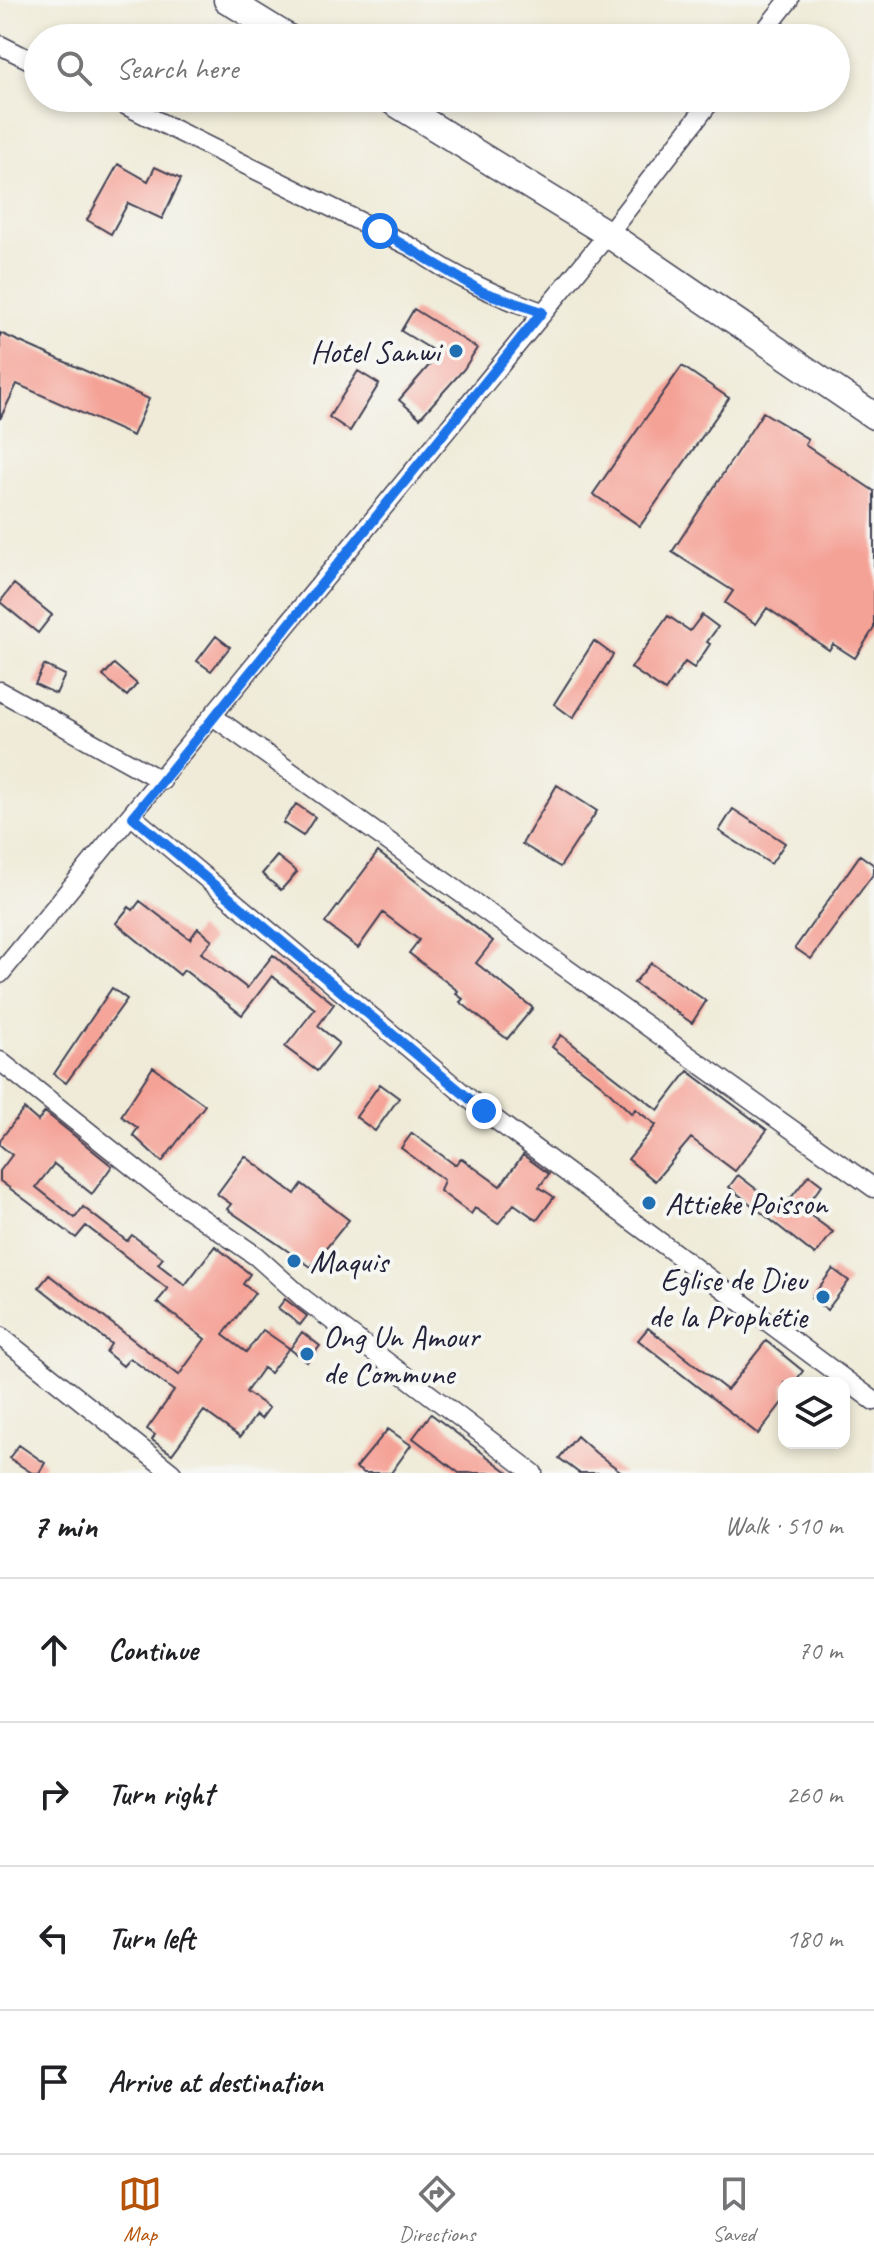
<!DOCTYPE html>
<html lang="en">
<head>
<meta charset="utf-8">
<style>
	:root { --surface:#fff; --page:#f2f2f2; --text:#202124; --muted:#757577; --line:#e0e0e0; --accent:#b45309 }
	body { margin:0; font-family:Caveat,sans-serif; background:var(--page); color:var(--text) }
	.controls { position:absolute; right:24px; bottom:24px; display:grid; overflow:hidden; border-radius:16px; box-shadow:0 4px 12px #0003 }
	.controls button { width:72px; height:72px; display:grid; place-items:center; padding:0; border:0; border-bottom:2px solid var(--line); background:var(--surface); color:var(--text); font:40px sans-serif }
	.stop { position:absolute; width:24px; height:24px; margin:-18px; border:6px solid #1a73e8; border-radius:50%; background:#fff }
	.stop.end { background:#1a73e8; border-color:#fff; box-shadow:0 2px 8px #0008 }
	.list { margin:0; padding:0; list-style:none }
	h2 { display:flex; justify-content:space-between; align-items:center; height:104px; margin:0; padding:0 32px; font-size:34px }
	h2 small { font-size:26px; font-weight:400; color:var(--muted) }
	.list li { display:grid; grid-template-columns:52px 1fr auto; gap:24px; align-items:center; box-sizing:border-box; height:144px; padding:0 32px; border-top:2px solid var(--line) }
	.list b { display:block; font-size:30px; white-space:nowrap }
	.list em { font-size:26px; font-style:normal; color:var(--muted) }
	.icon { flex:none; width:44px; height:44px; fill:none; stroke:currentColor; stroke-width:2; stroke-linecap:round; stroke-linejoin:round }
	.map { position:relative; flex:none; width:874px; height:1473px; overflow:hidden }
	.search { position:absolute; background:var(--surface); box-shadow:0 4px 12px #0003; left:24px; right:24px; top:24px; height:88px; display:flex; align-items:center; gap:20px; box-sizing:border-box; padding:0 28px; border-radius:44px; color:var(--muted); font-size:30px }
	.sheet { height:680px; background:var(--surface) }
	nav { display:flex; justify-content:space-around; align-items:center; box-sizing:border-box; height:112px; border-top:2px solid var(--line); background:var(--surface); font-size:22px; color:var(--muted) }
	nav a { display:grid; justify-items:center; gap:4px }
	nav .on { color:var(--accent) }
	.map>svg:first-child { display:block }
	.building { fill:#f5a296 }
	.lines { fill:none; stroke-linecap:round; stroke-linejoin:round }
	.street-casing { stroke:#414053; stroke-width:21 }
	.secondary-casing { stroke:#414053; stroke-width:29 }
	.street { stroke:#fff; stroke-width:18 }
	.secondary { stroke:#fff; stroke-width:26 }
	.route { stroke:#1a73e8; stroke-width:10 }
	.poi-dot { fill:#1f6fb2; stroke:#f6f6f2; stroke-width:3 }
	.labels { text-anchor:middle; stroke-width:8; stroke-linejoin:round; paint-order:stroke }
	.poi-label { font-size:32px; fill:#22223b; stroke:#f6f6f2; text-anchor:start }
</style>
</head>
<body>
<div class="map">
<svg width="874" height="1473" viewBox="0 0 874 1473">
	<rect width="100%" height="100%" fill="#f6f6f2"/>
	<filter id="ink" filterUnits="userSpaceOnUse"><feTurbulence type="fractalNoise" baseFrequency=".0125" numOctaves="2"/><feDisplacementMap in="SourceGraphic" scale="16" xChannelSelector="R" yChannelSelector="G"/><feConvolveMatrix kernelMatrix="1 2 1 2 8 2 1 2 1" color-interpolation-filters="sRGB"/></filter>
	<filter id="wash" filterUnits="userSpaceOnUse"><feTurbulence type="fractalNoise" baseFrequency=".006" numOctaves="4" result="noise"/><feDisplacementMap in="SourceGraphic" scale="32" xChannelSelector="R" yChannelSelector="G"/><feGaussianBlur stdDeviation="1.8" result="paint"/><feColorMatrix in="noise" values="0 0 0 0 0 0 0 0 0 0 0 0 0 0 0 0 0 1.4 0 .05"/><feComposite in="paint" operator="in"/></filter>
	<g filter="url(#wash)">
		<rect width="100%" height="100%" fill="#efebd8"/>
		<g id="blocks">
			<path class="building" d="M 118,164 L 148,181 L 155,167 L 181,179 L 162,219 L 128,203 L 111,234 L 87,220 Z
				M 414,309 L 477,348 L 464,369 L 420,418 L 399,400 L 439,354 L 401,331 Z
				M 0,333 L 149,399 L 133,436 L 17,384 L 0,419 Z
				M 682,366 L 729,398 L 640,526 L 593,494 Z
				M 358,371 L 379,384 L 350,431 L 329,417 Z
				M 763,412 L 808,439 L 805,445 L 874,491 L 874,628 L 855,658 L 833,644 L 829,650 L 767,608 L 756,624 L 725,603 L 733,591 L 672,552 Z
				M 14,584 L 52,615 L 38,633 L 0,602 Z
				M 702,615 L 718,627 L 707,642 L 710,644 L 694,668 L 685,662 L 665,691 L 631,668 L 668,616 L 690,631 Z
				M 216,636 L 230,647 L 211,671 L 197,661 Z
				M 594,641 L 613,655 L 573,718 L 554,704 Z
				M 114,664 L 137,684 L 127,696 L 103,676 Z
				M 44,665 L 65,675 L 56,694 L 35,684 Z
				M 557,785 L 597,811 L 560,867 L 522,844 Z
				M 296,804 L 315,817 L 303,836 L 283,823 Z
				M 733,809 L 785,843 L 771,864 L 719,831 Z
				M 378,852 L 493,941 L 476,963 L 533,1008 L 507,1039 L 460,1002 L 463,999 L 456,994 L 458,991 L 409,953 L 419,940 L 383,913 L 358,948 L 325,923 Z
				M 860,855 L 874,865 L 874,873 L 811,959 L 795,948 Z
				M 277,856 L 297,872 L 281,890 L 262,874 Z
				M 140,901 L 190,939 L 198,928 L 212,940 L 201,953 L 247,988 L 273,955 L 334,1004 L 318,1026 L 339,1043 L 317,1071 L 285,1047 L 315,1009 L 272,976 L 242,1015 L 184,970 L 180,975 L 116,923 L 129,907 L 133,910 Z
				M 651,963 L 706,1001 L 692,1023 L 634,983 Z
				M 112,988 L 127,999 L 66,1083 L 54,1074 Z
				M 561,1035 L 658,1110 L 688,1071 L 767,1130 L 735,1171 L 691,1138 L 655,1181 L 628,1159 L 656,1125 L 635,1109 L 632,1114 L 602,1085 L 552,1047 Z
				M 153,1067 L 205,1105 L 162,1162 L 133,1135 L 138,1128 L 121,1116 Z
				M 380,1084 L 399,1098 L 375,1131 L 356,1117 Z
				M 24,1109 L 38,1121 L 45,1112 L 112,1166 L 92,1194 L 54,1164 L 36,1187 L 75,1218 L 83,1207 L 127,1241 L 132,1235 L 163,1258 L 158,1264 L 185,1285 L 215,1246 L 250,1274 L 243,1284 L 255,1293 L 223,1335 L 246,1352 L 263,1330 L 289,1348 L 270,1373 L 263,1368 L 246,1392 L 269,1408 L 261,1419 L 256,1415 L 240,1437 L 204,1411 L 172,1454 L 152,1440 L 155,1435 L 147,1429 L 174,1391 L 130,1358 L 123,1366 L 106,1352 L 111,1344 L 39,1287 L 49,1275 L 179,1375 L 205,1339 L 157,1302 L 168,1289 L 86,1226 L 76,1238 L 0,1181 L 0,1171 L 12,1155 L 0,1145 L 0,1140 Z
				M 412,1133 L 455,1165 L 461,1158 L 500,1186 L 523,1155 L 549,1174 L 539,1187 L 554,1197 L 537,1220 L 514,1204 L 498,1224 L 475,1208 L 471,1214 L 440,1191 L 444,1180 L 401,1148 Z
				M 245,1156 L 295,1194 L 302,1184 L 349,1220 L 311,1267 L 227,1209 L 231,1204 L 217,1194 Z
				M 738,1175 L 782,1209 L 809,1175 L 822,1185 L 803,1210 L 833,1232 L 815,1255 L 729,1187 Z
				M 833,1269 L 849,1281 L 827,1310 L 811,1298 Z
				M 285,1299 L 307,1316 L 300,1325 L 278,1308 Z
				M 648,1328 L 727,1390 L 766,1341 L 803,1371 L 794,1383 L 784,1383 L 784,1400 L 758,1434 L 638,1340 Z
				M 302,1332 L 320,1346 L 307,1362 L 290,1349 Z
				M 431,1414 L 509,1473 L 459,1473 L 413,1438 Z
				M 388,1429 L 411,1445 L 391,1473 L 364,1473 L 356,1468 Z
				M 577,1436 L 596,1453 L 623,1473 L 579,1473 L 559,1458 Z
				M 19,1445 L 45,1463 L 39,1473 L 32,1473 L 9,1458 Z"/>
		</g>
	</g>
	<g filter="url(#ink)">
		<use href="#blocks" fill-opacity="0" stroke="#414053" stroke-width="2"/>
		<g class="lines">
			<g class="street-casing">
				<path id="street" d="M 759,38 L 789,0
					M 0,45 L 38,64
					M 111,98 L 413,248 C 454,277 494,295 542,312
					M 0,691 L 162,781
					M 214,717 L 874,1188
					M 133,817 L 484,1111 L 874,1401
					M 0,974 L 608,234 L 713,98
					M 0,1061 L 168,1195 L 256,1256 L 304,1299 L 533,1473
					M 0,1336 L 172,1473"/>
			</g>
			<g class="secondary-casing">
				<path id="secondary" d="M 227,0 L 289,38
					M 387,98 L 608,234 L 874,416"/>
			</g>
			<use href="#street" class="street"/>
			<use href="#secondary" class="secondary"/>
		</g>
	</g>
	<g class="lines" filter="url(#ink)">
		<path class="route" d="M 380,231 L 483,292 L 542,312 L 133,817 L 484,1111"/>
	</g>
	<g class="poi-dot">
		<circle cx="456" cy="351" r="8"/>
		<circle cx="649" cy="1203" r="8"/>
		<circle cx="294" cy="1261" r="8"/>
		<circle cx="823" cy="1297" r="8"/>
		<circle cx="307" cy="1354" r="8"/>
	</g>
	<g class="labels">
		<g class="poi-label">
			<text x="440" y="362" text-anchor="end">Hotel Sanwi</text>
			<text x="665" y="1214">Attieke Poisson</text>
			<text x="310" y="1272">Maquis</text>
			<text x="807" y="1290" text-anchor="end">Eglise de Dieu<tspan x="807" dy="37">de la Prophétie</tspan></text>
			<text x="323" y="1347">Ong Un Amour<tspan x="323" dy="37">de Commune</tspan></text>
		</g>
	</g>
</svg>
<div class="controls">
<button><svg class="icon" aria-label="layers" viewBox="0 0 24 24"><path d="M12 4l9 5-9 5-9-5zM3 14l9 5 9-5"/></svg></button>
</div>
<div class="stop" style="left:380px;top:231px"></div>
<div class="stop end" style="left:484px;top:1111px"></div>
<div class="search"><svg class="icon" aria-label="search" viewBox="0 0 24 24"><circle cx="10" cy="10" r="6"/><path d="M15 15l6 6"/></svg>Search here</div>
</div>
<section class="sheet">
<h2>7 min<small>Walk · 510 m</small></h2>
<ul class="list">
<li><svg class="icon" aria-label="ahead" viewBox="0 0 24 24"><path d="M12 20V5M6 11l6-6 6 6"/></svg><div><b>Continue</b></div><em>70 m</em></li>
<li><svg class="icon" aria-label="right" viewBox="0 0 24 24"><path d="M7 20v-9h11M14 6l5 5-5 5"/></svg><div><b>Turn right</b></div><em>260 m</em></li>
<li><svg class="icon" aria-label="left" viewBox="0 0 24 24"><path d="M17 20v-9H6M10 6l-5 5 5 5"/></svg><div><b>Turn left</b></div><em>180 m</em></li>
<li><svg class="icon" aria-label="arrive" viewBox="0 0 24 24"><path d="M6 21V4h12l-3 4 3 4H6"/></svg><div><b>Arrive at destination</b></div></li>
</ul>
</section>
<nav>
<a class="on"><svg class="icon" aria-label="map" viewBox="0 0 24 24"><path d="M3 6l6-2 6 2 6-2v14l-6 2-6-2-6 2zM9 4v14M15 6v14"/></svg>Map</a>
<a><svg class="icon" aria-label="directions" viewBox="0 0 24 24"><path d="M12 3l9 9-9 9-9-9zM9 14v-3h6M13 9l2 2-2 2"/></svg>Directions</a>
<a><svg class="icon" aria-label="saved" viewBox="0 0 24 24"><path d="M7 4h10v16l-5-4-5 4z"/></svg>Saved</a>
</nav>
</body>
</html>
